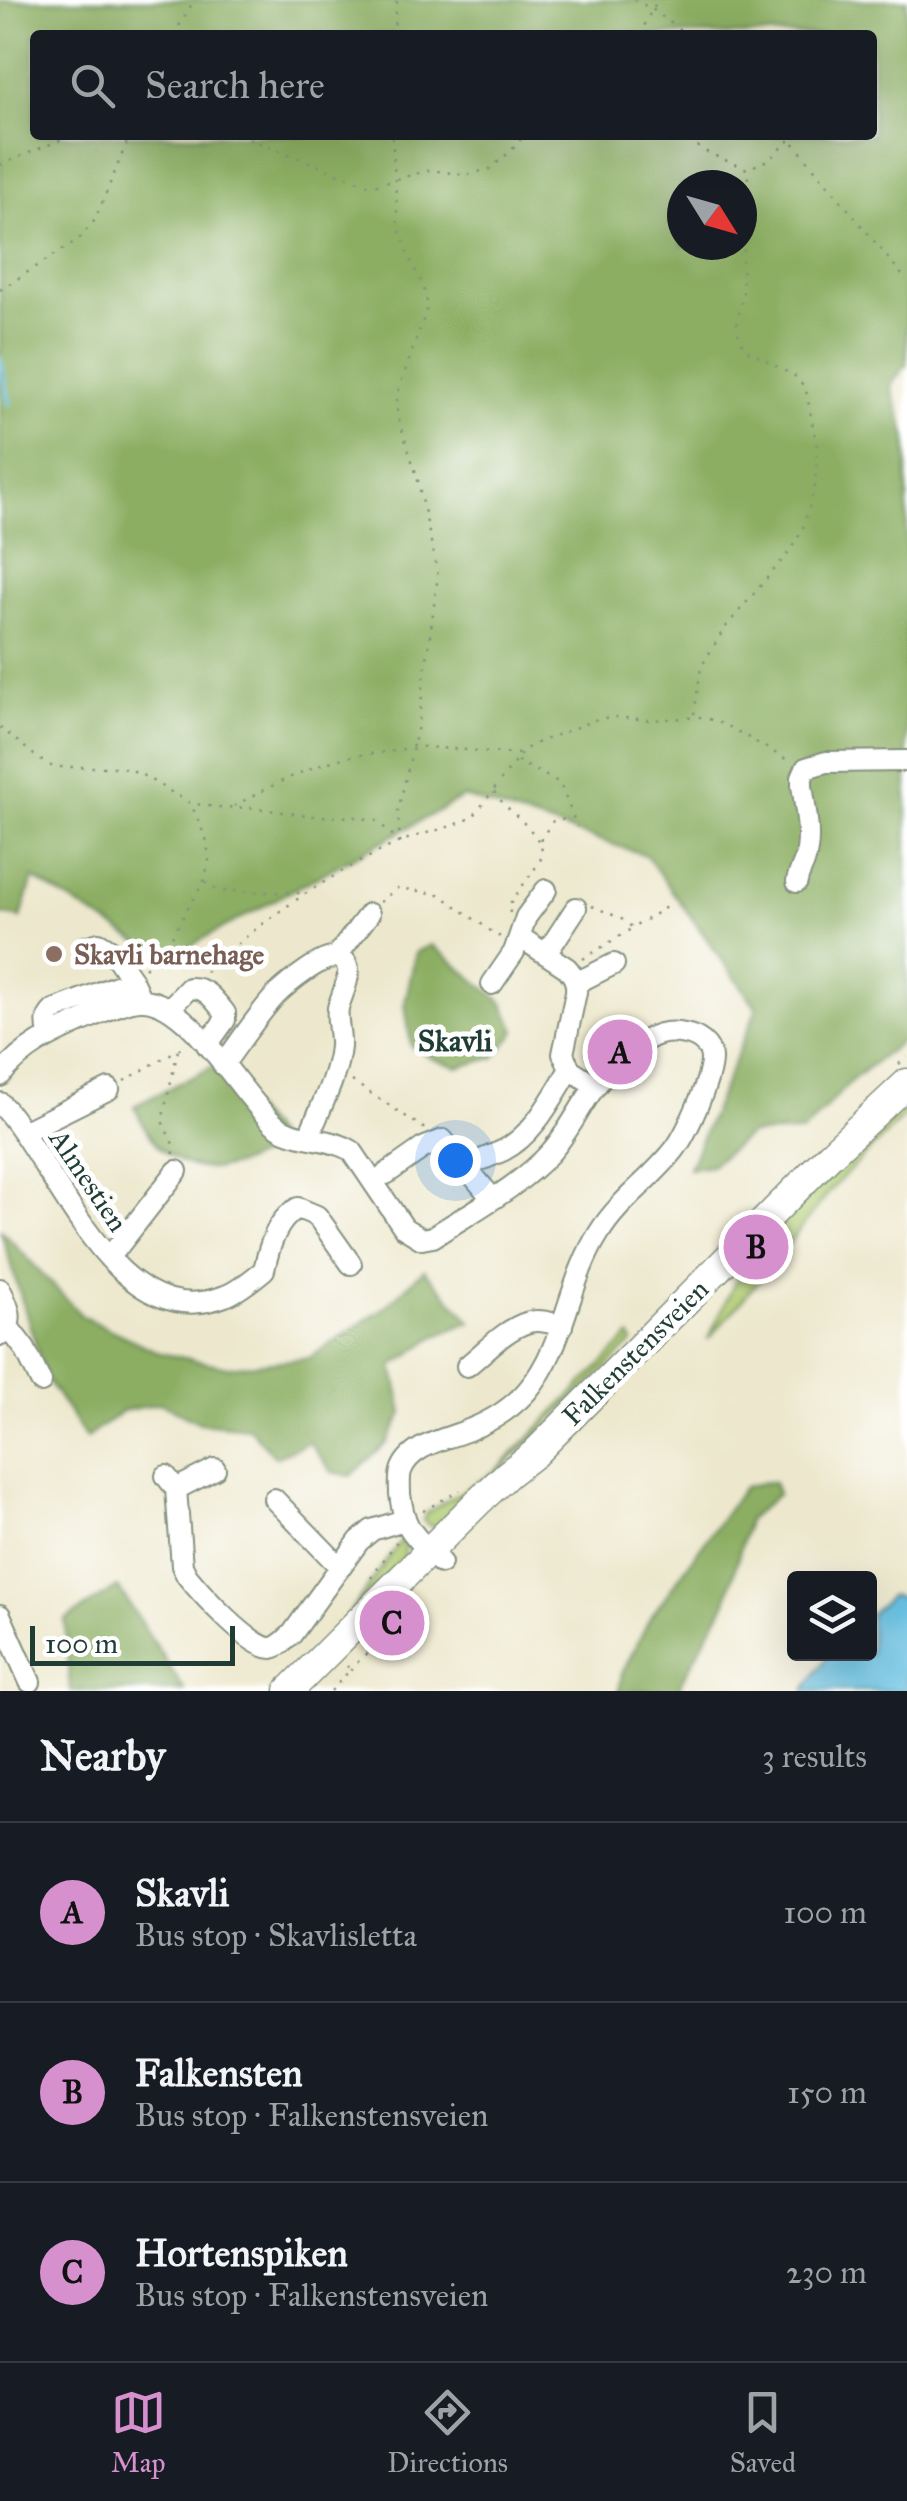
<!DOCTYPE html>
<html lang="en">
<head>
<meta charset="utf-8">
<style>
	:root { --surface:#171b24; --page:#242831; --text:#f1f3f6; --muted:#9ea1a6; --line:#363941; --accent:#d690ce }
	body { margin:0; font-family:"IM FELL Great Primer",serif; background:var(--page); color:var(--text) }
	.controls { position:absolute; right:30px; bottom:30px; display:grid; overflow:hidden; border-radius:10px; box-shadow:0 10px 40px #0002 }
	.controls button { width:90px; height:90px; display:grid; place-items:center; padding:0; border:0; border-bottom:2px solid var(--line); background:var(--surface); color:var(--text); font:50px sans-serif }
	.compass { position:absolute; left:667px; top:170px; width:90px; height:90px; border-radius:50%; background:var(--surface); box-shadow:0 10px 40px #0002; rotate:127deg }
	.scale { position:absolute; left:30px; bottom:25px; width:205px; box-sizing:border-box; padding-left:10px; border:5px solid #1f3d34; border-top:0; font-size:28px; line-height:35px; white-space:nowrap; color:#1f3d34; -webkit-text-stroke:8px #fff; paint-order:stroke }
	.you { position:absolute; left:455px; top:1160px; width:35px; height:35px; margin:-25px; border:8px solid #fff; border-radius:50%; background:#1a73e8; box-shadow:0 0 0 15px #1a73e833 }
	.badge { display:grid; place-items:center; width:65px; height:65px; border-radius:50%; background:var(--accent); color:#111; font-size:32px; font-weight:700 }
	.pin { position:absolute; translate:-50% -50%; border:5px solid #fff; box-shadow:0 2px 10px #0006 }
	.list { margin:0; padding:0; list-style:none }
	h2 { display:flex; justify-content:space-between; align-items:center; height:130px; margin:0; padding:0 40px; font-size:42px }
	h2 small { font-size:32px; font-weight:400; color:var(--muted) }
	.list li { display:grid; grid-template-columns:65px 1fr auto; gap:30px; align-items:center; box-sizing:border-box; height:180px; padding:0 40px; border-top:2px solid var(--line) }
	.list b { display:block; font-size:38px; white-space:nowrap }
	.list p { margin:0; font-size:32px; white-space:nowrap; color:var(--muted) }
	.list em { font-size:32px; font-style:normal; color:var(--muted) }
	.icon { flex:none; width:55px; height:55px; fill:none; stroke:currentColor; stroke-width:2; stroke-linecap:round; stroke-linejoin:round }
	.map { position:relative; flex:none; width:907px; height:1691px; overflow:hidden }
	.search { position:absolute; background:var(--surface); box-shadow:0 10px 40px #0002; left:30px; right:30px; top:30px; height:110px; display:flex; align-items:center; gap:25px; box-sizing:border-box; padding:0 35px; border-radius:10px; color:var(--muted); font-size:38px }
	.sheet { height:670px; background:var(--surface) }
	nav { display:flex; justify-content:space-around; align-items:center; box-sizing:border-box; height:140px; border-top:2px solid var(--line); background:var(--surface); font-size:28px; color:var(--muted) }
	nav a { display:grid; justify-items:center; gap:5px }
	nav .on { color:var(--accent) }
	.map>svg:first-child { display:block }
	.green { fill:#afca70; stroke:#678452; stroke-width:2.5 }
	.forest { fill:#8bae62; stroke:#55764b; stroke-width:2.5; fill-rule:evenodd }
	.water { fill:#62bee0; stroke:#407e8a; stroke-width:2.5 }
	.lines { fill:none; stroke-linecap:round; stroke-linejoin:round }
	.stream { stroke:#62bee0; stroke-width:4 }
	.minor-casing { stroke:#869280; stroke-width:24 }
	.major-casing { stroke:#869280; stroke-width:31 }
	.path { stroke:#869280; stroke-width:2.5; stroke-dasharray:2.5 8; stroke-linecap:butt }
	.minor { stroke:#fff; stroke-width:20 }
	.major { stroke:#fff; stroke-width:28 }
	.education-dot { fill:#8d6e63; stroke:#fff; stroke-width:4 }
	.labels { text-anchor:middle; stroke-width:10; stroke-linejoin:round; paint-order:stroke }
	.education-label { font-size:28px; font-weight:bold; fill:#785e54; stroke:#fff; text-anchor:start }
	.street-label { font-size:28px; fill:#1f3d34; stroke:#fff }
	.neighbourhood-label { font-size:30px; font-weight:bold; fill:#1f3d34; stroke:#fff }
</style>
</head>
<body>
<div class="map">
<svg width="907" height="1691" viewBox="0 0 907 1691">
	<rect width="100%" height="100%" fill="#fff"/>
	<filter id="ink" filterUnits="userSpaceOnUse"><feTurbulence type="fractalNoise" baseFrequency=".01" numOctaves="2"/><feDisplacementMap in="SourceGraphic" scale="20" xChannelSelector="R" yChannelSelector="G"/><feConvolveMatrix kernelMatrix="1 2 1 2 8 2 1 2 1" color-interpolation-filters="sRGB"/></filter>
	<filter id="wash" filterUnits="userSpaceOnUse"><feTurbulence type="fractalNoise" baseFrequency=".0048" numOctaves="4" result="noise"/><feDisplacementMap in="SourceGraphic" scale="40" xChannelSelector="R" yChannelSelector="G"/><feGaussianBlur stdDeviation="2.25" result="paint"/><feColorMatrix in="noise" values="0 0 0 0 0 0 0 0 0 0 0 0 0 0 0 0 0 1.4 0 .05"/><feComposite in="paint" operator="in"/></filter>
	<g filter="url(#wash)">
		<rect width="100%" height="100%" fill="#ede8cd"/>
		<path class="green" d="M 907,1090 L 907,1113 L 834,1186 L 767,1271 L 708,1340 L 733,1286 L 766,1235 Z
			M 630,1336 L 633,1342 L 441,1527 C 433,1527 428,1527 423,1520 L 426,1513 L 488,1476 L 502,1465 Z
			M 401,1540 L 405,1547 L 405,1557 L 348,1615 Z"/>
		<path class="forest" d="M 0,0 L 907,0 L 907,364 L 891,385 L 907,438 L 907,1037 L 852,1080 L 803,1132 L 750,1134 L 711,1165 L 689,1168 L 757,1008 L 646,855 L 464,797 L 166,959 L 33,878 L 21,918 L 0,914 ZM 35,35 L 872,35 L 872,135 L 35,135 ZM 682,185 L 742,185 L 742,245 L 682,245 Z
			M 432,945 L 502,1002 L 516,1031 L 494,1058 L 458,1067 L 433,1059 L 411,1046 L 405,1003 L 416,952 Z
			M 214,1066 L 269,1128 L 280,1145 C 238,1169 198,1183 158,1146 C 148,1137 141,1119 134,1106 Z
			M 0,1229 L 83,1317 L 160,1353 L 228,1367 L 309,1358 L 384,1308 L 424,1270 L 471,1321 L 434,1337 L 393,1366 L 403,1413 L 387,1443 L 351,1476 L 332,1472 L 309,1442 L 275,1457 L 249,1428 L 200,1423 L 161,1403 L 123,1411 L 86,1438 L 46,1378 Z
			M 765,1482 L 774,1483 L 778,1494 L 748,1520 L 726,1602 L 681,1682 L 679,1691 L 619,1691 L 622,1674 L 650,1618 L 744,1487 Z
			M 118,1587 L 182,1686 L 185,1691 L 70,1691 L 65,1620 Z"/>
		<path class="water" d="M 891,1595 L 907,1599 L 907,1691 L 804,1691 L 829,1654 L 870,1654 L 870,1614 Z"/>
		<g class="lines">
			<path class="stream" d="M 0,358 L 9,404"/>
		</g>
	</g>
	<g filter="url(#ink)">
		<g class="lines">
			<g class="minor-casing">
				<path id="minor" d="M 797,882 C 798,873 803,868 805,859 C 812,836 805,808 802,785 L 802,777 L 806,768 L 826,762 L 907,761
					M 520,937 L 567,968 C 574,976 577,982 576,992 L 563,1054 L 570,1069 L 596,1086
					M 84,947 L 99,943 L 112,951 L 132,980
					M 546,954 L 576,908
					M 336,957 L 369,914
					M 576,983 L 614,964
					M 492,984 L 514,952 L 526,917 L 546,890
					M 170,1008 L 189,988 C 207,987 214,1000 225,1013 L 225,1020 L 207,1045
					M 49,1035 C 47,1024 45,1018 54,1010 L 132,980 L 141,1000
					M 223,1065 C 240,1042 256,1017 275,996 C 285,986 326,951 340,958 C 358,966 341,995 338,1008 C 336,1021 341,1034 340,1047 C 337,1077 320,1108 309,1136
					M 0,1076 C 26,1045 53,1034 89,1018 C 105,1011 123,1001 140,1000 C 187,997 240,1093 273,1123 C 292,1141 329,1136 352,1151 L 404,1228 L 422,1239 L 433,1237 C 472,1211 519,1187 550,1153 C 569,1132 580,1106 597,1084 C 611,1067 630,1050 648,1039 C 660,1032 672,1031 685,1034 C 697,1036 710,1044 711,1058 C 712,1077 687,1133 675,1149 C 652,1179 619,1200 599,1233 C 567,1283 566,1345 527,1391 C 512,1408 491,1421 471,1429 C 448,1439 410,1444 401,1471 C 399,1478 400,1487 400,1494 C 405,1534 415,1535 441,1563
					M 0,1103 C 56,1162 115,1339 225,1296 C 239,1291 252,1279 264,1270 C 269,1247 276,1220 298,1208 L 317,1216 L 351,1264
					M 23,1132 L 109,1089
					M 468,1167 C 480,1159 492,1156 504,1150 C 534,1135 553,1096 570,1069
					M 386,1174 L 423,1148 L 443,1140 L 492,1198
					M 109,1258 L 177,1171
					M 0,1289 C 8,1305 16,1321 2,1335
					M 9,1328 L 25,1349 L 41,1382
					M 467,1366 C 486,1351 505,1329 529,1322 C 540,1319 552,1323 562,1326
					M 166,1476 L 176,1489 L 182,1566 L 187,1576 C 200,1592 253,1651 272,1648 C 281,1646 286,1639 292,1634 L 359,1541 L 372,1530 L 404,1520
					M 176,1489 L 215,1469
					M 274,1499 L 340,1567
					M 0,1615 L 30,1682"/>
			</g>
			<g class="major-casing">
				<path id="major" d="M 289,1691 L 477,1503 L 508,1474 L 534,1454 L 831,1154 L 907,1083"/>
			</g>
			<path class="path" d="M 634,0 L 652,9 L 687,35
				M 174,35 L 194,0
				M 393,35 L 397,0
				M 640,35 L 652,9 L 659,0
				M 239,135 L 371,186 L 430,170 L 466,175 L 490,169 L 511,151 L 524,135
				M 679,135 L 708,153 L 747,169 L 770,159 L 790,140
				M 787,135 L 907,281
				M 0,165 L 72,135
				M 0,290 L 79,239 L 95,220 L 130,135
				M 694,714 L 701,667 L 724,629 L 789,552 L 802,531 L 815,487 L 817,447 L 806,390 L 796,377 L 747,350 L 739,339 L 737,324 L 743,292 L 742,259 L 751,209 L 747,169
				M 0,727 L 39,759 L 53,767 L 120,767 L 137,772 L 190,803 L 215,807 L 255,808 L 310,816 L 357,817 L 377,821 L 400,842 L 398,811 L 418,726 L 438,575 L 417,476 L 397,415 L 397,394 L 428,306 L 423,286 L 412,263 L 398,226 L 392,135
				M 517,761 L 560,783 L 577,827
				M 494,792 C 505,810 549,837 541,858 C 539,864 535,868 532,872
				M 234,806 C 269,787 305,768 343,758 C 366,752 390,755 413,746 L 519,754
				M 540,840 L 553,821 L 571,818
				M 205,882 L 219,891 L 304,893
				M 380,902 L 397,888 L 439,894 L 498,936 L 503,936
				M 592,906 L 620,918 L 632,927
				M 510,913 L 509,905 L 531,874 L 536,877
				M 583,959 L 671,904
				M 145,968 L 164,950 L 204,881 L 209,860 L 207,841 L 191,804
				M 206,972 C 262,919 329,874 400,842 C 424,832 450,829 473,817 L 524,750 L 534,744 L 597,719 L 614,717 L 650,720 L 703,717 L 726,725 L 791,762
				M 899,1064 L 907,1057
				M 124,1081 L 186,1045
				M 352,1081 L 425,1129
				M 174,1154 L 172,1142 L 162,1121 L 178,1050
				M 423,1511 L 460,1490
				M 371,1578 L 398,1540
				M 350,1670 L 402,1617
				M 331,1691 L 350,1670 L 347,1666"/>
			<use href="#minor" class="minor"/>
			<use href="#major" class="major"/>
		</g>
	</g>
	<circle class="education-dot" cx="54" cy="954" r="10"/>
	<g class="labels">
		<g class="education-label">
			<text x="74" y="964">Skavli barnehage</text>
		</g>
		<g class="street-label">
			<text transform="translate(89 1180) rotate(56)" y="10">Almestien</text>
			<text transform="translate(635 1352) rotate(-45)" y="10">Falkenstensveien</text>
		</g>
		<g class="neighbourhood-label">
			<text x="455" y="1051">Skavli</text>
		</g>
	</g>
</svg>
<div class="controls">
<button><svg class="icon" aria-label="layers" viewBox="0 0 24 24"><path d="M12 4l9 5-9 5-9-5zM3 14l9 5 9-5"/></svg></button>
</div>
<svg class="compass" viewBox="-18 -18 36 36"><path d="M0-13l5 13h-10z" fill="#e53935"/><path d="M0 13l5-13h-10z" fill="#9ea1a6"/></svg>
<div class="scale">100 m</div>
<div class="you"></div>
<div class="pin badge" style="left:620px;top:1052px">A</div>
<div class="pin badge" style="left:756px;top:1247px">B</div>
<div class="pin badge" style="left:392px;top:1623px">C</div>
<div class="search"><svg class="icon" aria-label="search" viewBox="0 0 24 24"><circle cx="10" cy="10" r="6"/><path d="M15 15l6 6"/></svg>Search here</div>
</div>
<section class="sheet">
<h2>Nearby<small>3 results</small></h2>
<ul class="list">
<li><span class="badge">A</span><div><b>Skavli</b><p>Bus stop · Skavlisletta</p></div><em>100 m</em></li>
<li><span class="badge">B</span><div><b>Falkensten</b><p>Bus stop · Falkenstensveien</p></div><em>150 m</em></li>
<li><span class="badge">C</span><div><b>Hortenspiken</b><p>Bus stop · Falkenstensveien</p></div><em>230 m</em></li>
</ul>
</section>
<nav>
<a class="on"><svg class="icon" aria-label="map" viewBox="0 0 24 24"><path d="M3 6l6-2 6 2 6-2v14l-6 2-6-2-6 2zM9 4v14M15 6v14"/></svg>Map</a>
<a><svg class="icon" aria-label="directions" viewBox="0 0 24 24"><path d="M12 3l9 9-9 9-9-9zM9 14v-3h6M13 9l2 2-2 2"/></svg>Directions</a>
<a><svg class="icon" aria-label="saved" viewBox="0 0 24 24"><path d="M7 4h10v16l-5-4-5 4z"/></svg>Saved</a>
</nav>
</body>
</html>
